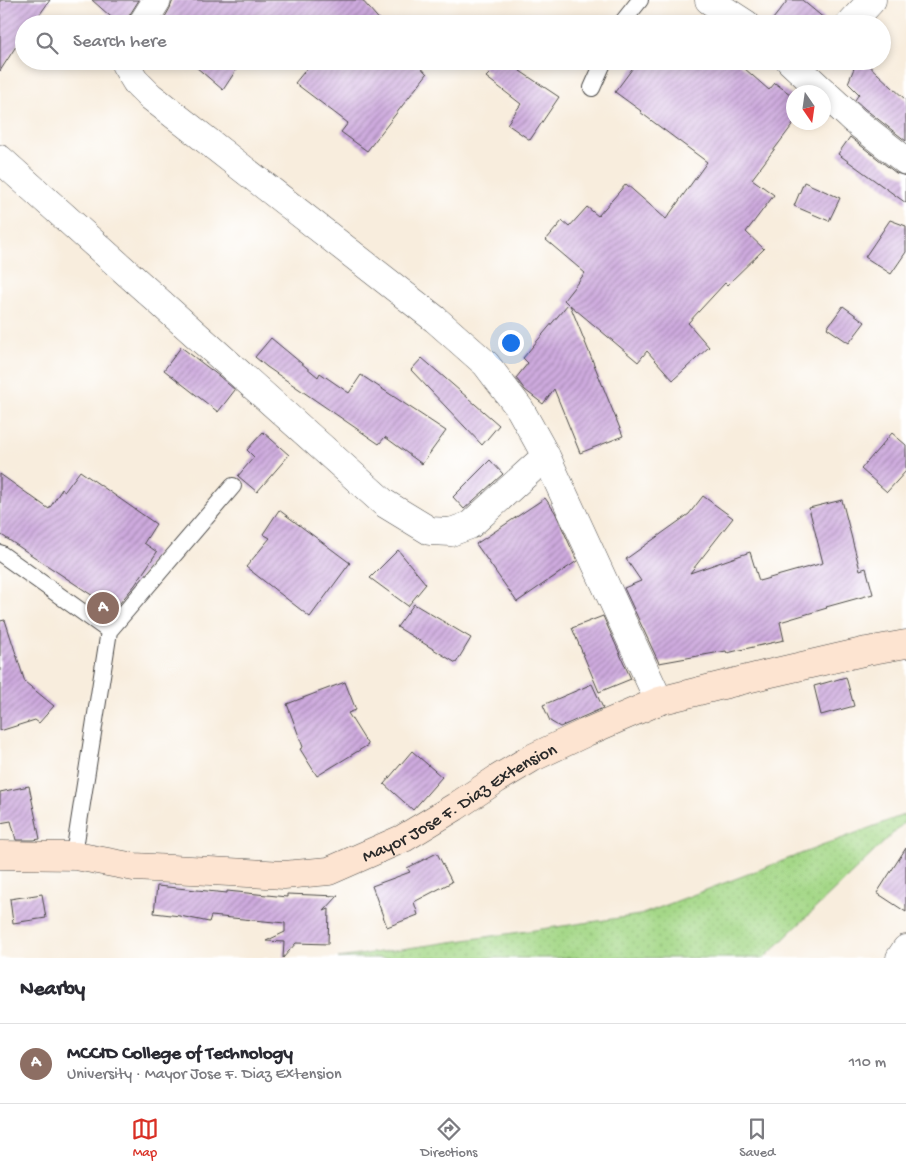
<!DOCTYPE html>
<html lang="en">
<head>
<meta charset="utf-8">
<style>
	:root { --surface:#fff; --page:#f2f2f3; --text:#2b2b33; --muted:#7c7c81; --line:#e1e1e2; --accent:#d93025 }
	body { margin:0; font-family:"Gochi Hand",sans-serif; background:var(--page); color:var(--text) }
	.compass { position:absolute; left:786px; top:85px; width:45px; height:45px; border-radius:50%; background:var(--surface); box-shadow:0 2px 8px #0003; rotate:167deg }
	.you { position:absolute; left:510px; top:342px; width:18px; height:18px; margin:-12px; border:4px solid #fff; border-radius:50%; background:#1a73e8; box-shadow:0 0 0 8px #1a73e833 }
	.badge { display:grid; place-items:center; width:32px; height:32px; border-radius:50%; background:var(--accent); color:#fff; font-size:16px; font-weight:700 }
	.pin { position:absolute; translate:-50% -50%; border:2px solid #fff; box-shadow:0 1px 5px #0006 }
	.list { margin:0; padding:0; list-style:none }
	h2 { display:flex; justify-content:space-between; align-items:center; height:65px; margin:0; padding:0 20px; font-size:21px }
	h2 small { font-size:16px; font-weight:400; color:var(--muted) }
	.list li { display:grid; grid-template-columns:32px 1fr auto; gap:15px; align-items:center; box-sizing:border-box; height:80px; padding:0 20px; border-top:1px solid var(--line) }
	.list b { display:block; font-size:19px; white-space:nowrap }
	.list p { margin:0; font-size:16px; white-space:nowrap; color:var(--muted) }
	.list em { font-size:16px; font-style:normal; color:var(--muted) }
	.icon { flex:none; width:28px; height:28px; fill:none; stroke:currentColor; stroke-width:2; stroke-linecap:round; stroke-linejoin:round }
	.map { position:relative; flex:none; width:906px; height:958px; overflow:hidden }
	.search { position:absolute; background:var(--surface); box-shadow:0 2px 8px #0003; left:15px; right:15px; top:15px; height:55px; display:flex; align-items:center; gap:12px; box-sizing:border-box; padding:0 18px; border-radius:28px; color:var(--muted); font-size:19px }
	.sheet { height:145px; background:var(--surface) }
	nav { display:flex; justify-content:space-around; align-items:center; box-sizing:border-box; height:70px; border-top:1px solid var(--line); background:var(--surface); font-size:14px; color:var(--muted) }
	nav a { display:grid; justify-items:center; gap:2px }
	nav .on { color:var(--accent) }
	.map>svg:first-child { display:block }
	.grass { fill:url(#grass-dots); stroke:#68825a }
	.building { fill:url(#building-hatch) }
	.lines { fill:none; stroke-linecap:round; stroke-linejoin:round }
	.lane-casing { stroke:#4a4846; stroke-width:18 }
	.street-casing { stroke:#4a4846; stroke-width:29 }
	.secondary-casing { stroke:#4a4846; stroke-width:29 }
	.lane { stroke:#fff; stroke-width:16 }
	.street { stroke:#fff; stroke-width:28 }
	.secondary { stroke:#fde4d1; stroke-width:28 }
	.labels { text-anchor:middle; stroke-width:4.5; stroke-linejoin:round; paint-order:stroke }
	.street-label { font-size:18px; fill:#2b2b2b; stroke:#fff }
</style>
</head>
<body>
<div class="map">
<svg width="906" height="958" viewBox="0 0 906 958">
	<defs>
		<pattern id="grass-dots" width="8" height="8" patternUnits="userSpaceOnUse" patternTransform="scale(1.25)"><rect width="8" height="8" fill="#a5d888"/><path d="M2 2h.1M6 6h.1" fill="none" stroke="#8eba76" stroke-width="1.8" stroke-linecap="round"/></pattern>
		<pattern id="building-hatch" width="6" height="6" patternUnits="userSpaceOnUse" patternTransform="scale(1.25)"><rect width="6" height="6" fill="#ceaade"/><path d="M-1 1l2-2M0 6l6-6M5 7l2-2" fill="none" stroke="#a78bb4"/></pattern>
	</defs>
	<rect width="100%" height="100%" fill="#fff"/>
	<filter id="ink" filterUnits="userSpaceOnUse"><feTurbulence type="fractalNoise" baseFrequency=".02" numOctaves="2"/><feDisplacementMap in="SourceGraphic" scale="10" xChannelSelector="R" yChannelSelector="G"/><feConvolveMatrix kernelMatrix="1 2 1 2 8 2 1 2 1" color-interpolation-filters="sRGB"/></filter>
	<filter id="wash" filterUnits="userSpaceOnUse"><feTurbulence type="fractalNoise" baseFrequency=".0096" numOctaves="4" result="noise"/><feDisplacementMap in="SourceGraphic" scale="20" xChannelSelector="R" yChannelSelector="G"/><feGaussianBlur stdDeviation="1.12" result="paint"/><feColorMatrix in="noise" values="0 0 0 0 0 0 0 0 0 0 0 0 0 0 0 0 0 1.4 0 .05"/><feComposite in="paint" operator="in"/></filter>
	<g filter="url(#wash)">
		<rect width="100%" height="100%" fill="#f8eddd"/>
		<path class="grass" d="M 906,814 L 906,821 L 764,958 L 338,958 L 640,915 Z"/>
		<g id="blocks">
			<path class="building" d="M 0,0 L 50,0 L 33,24 L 24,24 L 24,34 L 0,71 Z
				M 92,0 L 139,0 L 129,16 L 126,24 L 119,24 Z
				M 173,0 L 362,0 L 383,24 L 161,24 L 170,8 Z
				M 788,0 L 802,0 L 831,24 L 769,24 Z
				M 189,61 L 242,61 L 223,90 Z
				M 313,61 L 415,61 L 427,74 L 367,151 L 341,132 L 348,123 L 295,83 Z
				M 475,61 L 522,61 L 525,64 L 520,71 L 559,97 L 530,140 L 507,124 L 521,104 L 486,77 L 490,73 Z
				M 638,61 L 736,61 L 769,90 L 775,83 L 794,97 L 794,123 L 752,179 L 774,195 L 746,232 L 764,249 L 727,285 L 725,283 L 688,323 L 709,347 L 673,380 L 647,351 L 638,362 L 570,305 L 623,436 L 580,453 L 554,389 L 543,404 L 525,390 L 516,378 L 528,363 L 523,358 L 568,304 L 564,300 L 585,273 L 546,240 L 562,221 L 569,227 L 587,207 L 598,216 L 626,184 L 666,219 L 707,162 L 640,112 L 641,111 L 615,92 Z
				M 857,61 L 864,61 L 906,100 L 906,141 L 865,109 L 855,100 L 859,94 L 848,83 Z
				M 850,137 L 896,173 L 906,176 L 906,203 L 838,154 Z
				M 804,182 L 840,198 L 829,221 L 794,206 Z
				M 890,220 L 906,226 L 906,252 L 891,274 L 865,257 Z
				M 843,306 L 865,322 L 849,343 L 827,328 Z
				M 271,338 L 318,377 L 320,373 L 349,393 L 361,375 L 446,431 L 422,464 L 385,437 L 379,444 L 267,367 L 255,357 Z
				M 181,347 L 219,376 L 235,390 L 218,412 L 164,370 Z
				M 422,358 L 499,425 L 482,445 L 411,370 Z
				M 263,432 L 289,455 L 257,492 L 238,476 L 254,457 L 247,450 Z
				M 892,433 L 906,445 L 906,471 L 887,492 L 861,469 Z
				M 490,460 L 503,474 L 464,509 L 453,497 Z
				M 80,471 L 156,524 L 144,543 L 157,552 L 135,585 L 114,610 L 0,534 L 0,474 L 49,509 L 62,489 L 65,491 Z
				M 703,496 L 733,518 L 690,573 L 750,552 L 759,581 L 823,563 L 809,508 L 842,500 L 860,570 L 866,568 L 873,594 L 826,607 L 827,608 L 780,622 L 784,640 L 727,653 L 726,651 L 659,663 L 624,588 L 641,581 L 626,559 L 689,514 Z
				M 545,498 L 555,512 L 577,561 L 517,602 L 476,544 Z
				M 279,510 L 350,563 L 310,617 L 246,567 L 270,538 L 263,534 Z
				M 398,550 L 426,584 L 408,606 L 370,578 Z
				M 414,604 L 471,638 L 456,663 L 397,627 Z
				M 603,616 L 631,679 L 599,692 L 572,628 Z
				M 5,620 L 25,682 L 54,706 L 39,723 L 35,720 L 0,731 L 0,621 Z
				M 846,677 L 854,706 L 821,715 L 814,686 Z
				M 345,682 L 356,710 L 348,713 L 368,745 L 317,776 L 300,749 L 303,747 L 287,704 Z
				M 592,684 L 603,708 L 560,727 L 550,721 L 543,705 Z
				M 412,751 L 442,777 L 413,810 L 384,784 Z
				M 29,786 L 40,839 L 34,840 L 16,840 L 11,821 L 0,823 L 0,792 Z
				M 906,848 L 906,912 L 877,893 Z
				M 437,853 L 452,882 L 414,902 L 418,915 L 387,927 L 372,886 L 410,872 L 407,868 Z
				M 157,886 L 227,893 L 227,891 L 287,897 L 287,894 L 338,896 L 324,911 L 329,909 L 328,944 L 296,943 L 283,958 L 284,942 L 266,941 L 285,932 L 285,923 L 211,916 L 209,922 L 180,916 L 154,913 Z
				M 42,894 L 46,918 L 13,923 L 10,899 Z"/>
		</g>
	</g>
	<g filter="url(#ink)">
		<use href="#blocks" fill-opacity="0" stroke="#4a4846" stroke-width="1"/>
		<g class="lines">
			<g class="lane-casing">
				<path id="lane" d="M 621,24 L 640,0
					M 592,88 L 604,61
					M 0,553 L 109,631
					M 76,856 L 75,848 L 109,631 L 233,486"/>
			</g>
			<g class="street-casing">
				<path id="street" d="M 709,0 L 746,24
					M 142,24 L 157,0
					M 850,24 L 872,0
					M 125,61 L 125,64 L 136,82 L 150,96 L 435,319 L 486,364 L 520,409 L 546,456 L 659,701
					M 790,61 L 855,121 L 906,161
					M 0,159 L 384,503 L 430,531 L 451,532 L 470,525 L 546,456
					M 900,958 L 906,949"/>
			</g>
			<g class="secondary-casing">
				<g id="secondary">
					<path id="s1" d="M 0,855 L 76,856 L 134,867 L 284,875 L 329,871 L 404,838 L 455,807 L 497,779 L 532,758 L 587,732 L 659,701 L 767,674 L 867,651 L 906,644"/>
				</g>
			</g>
			<use href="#lane" class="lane"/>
			<use href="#street" class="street"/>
			<use href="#secondary" class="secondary"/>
		</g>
	</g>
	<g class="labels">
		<g class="street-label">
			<text dy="6" stroke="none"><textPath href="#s1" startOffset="478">Mayor Jose F. Diaz Extension</textPath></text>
		</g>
	</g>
</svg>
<svg class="compass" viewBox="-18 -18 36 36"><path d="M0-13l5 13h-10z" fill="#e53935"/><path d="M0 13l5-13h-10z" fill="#7c7c81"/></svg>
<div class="you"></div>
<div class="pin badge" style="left:103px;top:608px;background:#8d6e63">A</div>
<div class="search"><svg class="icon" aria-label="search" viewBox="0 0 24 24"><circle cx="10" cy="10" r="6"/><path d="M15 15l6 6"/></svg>Search here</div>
</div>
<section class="sheet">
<h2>Nearby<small></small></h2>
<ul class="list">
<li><span class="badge" style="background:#8d6e63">A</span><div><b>MCCID College of Technology</b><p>University · Mayor Jose F. Diaz Extension</p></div><em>110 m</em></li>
</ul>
</section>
<nav>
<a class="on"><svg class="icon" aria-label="map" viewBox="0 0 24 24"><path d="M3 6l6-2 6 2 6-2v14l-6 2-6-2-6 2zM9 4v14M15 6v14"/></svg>Map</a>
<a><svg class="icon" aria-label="directions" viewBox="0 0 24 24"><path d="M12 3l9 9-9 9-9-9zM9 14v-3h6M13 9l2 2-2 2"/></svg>Directions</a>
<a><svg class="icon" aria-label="saved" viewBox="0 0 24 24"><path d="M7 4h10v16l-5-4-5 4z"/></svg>Saved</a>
</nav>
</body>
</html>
